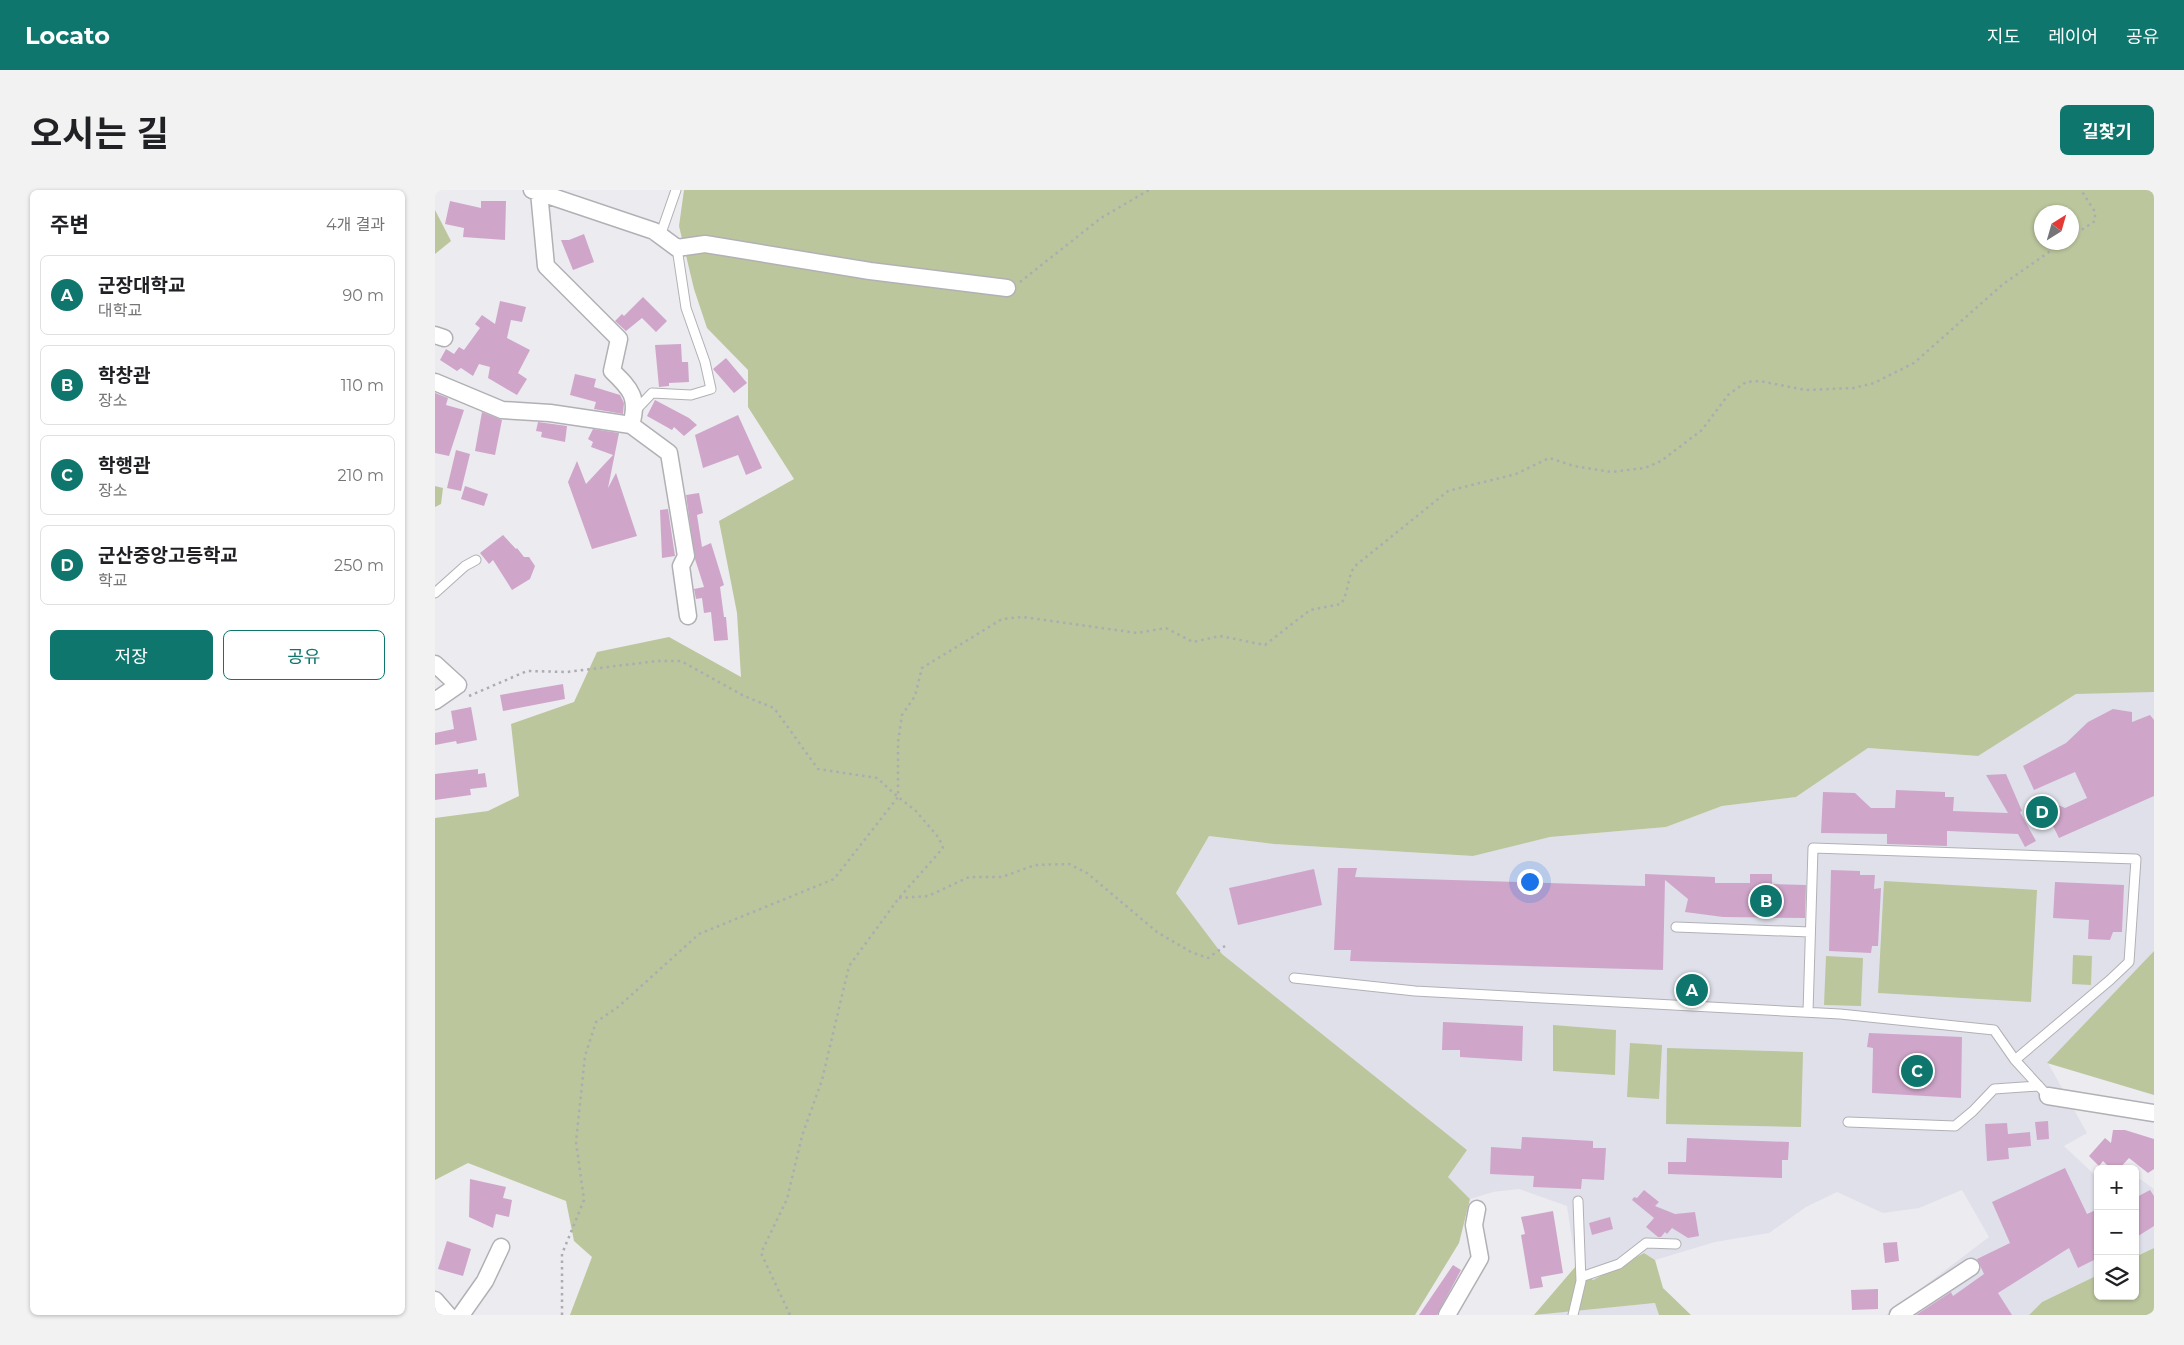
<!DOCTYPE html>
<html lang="ko">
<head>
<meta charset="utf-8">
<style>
	:root { --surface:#fff; --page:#f2f2f2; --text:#202124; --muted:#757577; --line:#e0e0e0; --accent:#0f766e }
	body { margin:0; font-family:Montserrat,"Noto Sans KR",sans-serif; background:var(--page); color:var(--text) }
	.controls { position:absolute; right:15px; bottom:15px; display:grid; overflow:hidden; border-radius:8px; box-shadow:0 1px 4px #0004 }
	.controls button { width:45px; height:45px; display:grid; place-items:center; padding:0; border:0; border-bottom:1px solid var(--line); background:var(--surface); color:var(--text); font:25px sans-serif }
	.compass { position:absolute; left:1599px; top:15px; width:45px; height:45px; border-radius:50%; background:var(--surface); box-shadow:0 1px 4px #0004; rotate:37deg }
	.you { position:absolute; left:1094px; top:691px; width:18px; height:18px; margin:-12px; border:4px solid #fff; border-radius:50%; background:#1a73e8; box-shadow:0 0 0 8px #1a73e833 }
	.badge { display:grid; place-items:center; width:32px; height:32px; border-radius:50%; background:var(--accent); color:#fff; font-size:16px; font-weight:700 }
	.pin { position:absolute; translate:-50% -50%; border:2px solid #fff; box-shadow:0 1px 5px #0006 }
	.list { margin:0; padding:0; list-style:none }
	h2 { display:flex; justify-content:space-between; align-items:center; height:65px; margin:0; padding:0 20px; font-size:21px }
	h2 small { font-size:16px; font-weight:400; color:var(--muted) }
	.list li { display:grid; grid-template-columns:32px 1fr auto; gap:15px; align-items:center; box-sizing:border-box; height:80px; margin:0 10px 10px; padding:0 10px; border:1px solid var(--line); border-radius:8px }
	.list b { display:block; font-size:19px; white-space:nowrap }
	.list p { margin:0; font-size:16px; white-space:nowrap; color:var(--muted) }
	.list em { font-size:16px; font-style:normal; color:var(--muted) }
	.actions { display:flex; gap:10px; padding:15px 20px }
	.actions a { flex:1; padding:11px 0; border:1px solid var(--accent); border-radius:8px; text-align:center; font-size:18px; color:var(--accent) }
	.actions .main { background:var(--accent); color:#fff }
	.icon { flex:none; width:28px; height:28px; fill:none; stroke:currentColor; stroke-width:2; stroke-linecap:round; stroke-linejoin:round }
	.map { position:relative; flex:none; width:1719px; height:1125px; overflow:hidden; border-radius:8px }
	header { display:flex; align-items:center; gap:30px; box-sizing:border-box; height:70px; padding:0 25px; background:var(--accent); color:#fff }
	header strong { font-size:24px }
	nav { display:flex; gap:28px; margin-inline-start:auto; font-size:18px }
	.intro { display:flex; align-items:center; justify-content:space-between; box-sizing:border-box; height:120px; padding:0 30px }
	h1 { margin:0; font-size:35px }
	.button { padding:12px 22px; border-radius:8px; background:var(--accent); color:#fff; font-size:18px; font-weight:700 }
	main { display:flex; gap:30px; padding:0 30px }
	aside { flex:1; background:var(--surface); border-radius:8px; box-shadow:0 1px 4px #0004 }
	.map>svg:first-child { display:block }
	.built { fill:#e0e0eb }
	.green { fill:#bbc69d; fill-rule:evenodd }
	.building { fill:#cfa6ca }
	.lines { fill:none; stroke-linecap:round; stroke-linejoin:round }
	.lane-casing { stroke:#b1b1b5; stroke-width:11 }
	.street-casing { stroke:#b1b1b5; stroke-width:19 }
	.path { stroke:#adacb0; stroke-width:2.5; stroke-dasharray:2.5 4; stroke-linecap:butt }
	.lane { stroke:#fff; stroke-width:9 }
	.street { stroke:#fff; stroke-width:16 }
</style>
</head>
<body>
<header>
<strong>Locato</strong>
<nav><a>지도</a><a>레이어</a><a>공유</a></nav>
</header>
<div class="intro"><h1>오시는 길</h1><a class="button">길찾기</a></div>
<main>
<aside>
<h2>주변<small>4개 결과</small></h2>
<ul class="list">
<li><span class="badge">A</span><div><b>군장대학교</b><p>대학교</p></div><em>90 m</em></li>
<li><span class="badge">B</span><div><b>학창관</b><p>장소</p></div><em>110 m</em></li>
<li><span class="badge">C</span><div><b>학행관</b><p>장소</p></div><em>210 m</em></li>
<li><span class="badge">D</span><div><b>군산중앙고등학교</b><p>학교</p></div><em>250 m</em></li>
</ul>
<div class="actions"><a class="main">저장</a><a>공유</a></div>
</aside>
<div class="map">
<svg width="1719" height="1125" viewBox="0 0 1719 1125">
	<rect width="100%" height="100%" fill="#ecebef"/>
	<path class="built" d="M 1709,501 L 1719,502 L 1719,761 L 1613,873 L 1652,943 L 1629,956 L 1663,988 L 1663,1085 L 1607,1112 L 1594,1125 L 1451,1125 L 1554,1047 L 1527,1000 L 1484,1018 L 1448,1023 L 1402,1002 L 1371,1017 L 1334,1043 L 1280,1052 L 1220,1070 L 1209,1063 L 1157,1090 L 1141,1076 L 1132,1016 L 1084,999 L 1058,1002 L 1035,1009 L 1013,987 L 1032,960 L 787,764 L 741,703 L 774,646 L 839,654 L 1038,666 L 1115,647 L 1231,637 L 1287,616 L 1361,607 L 1433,558 L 1542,566 L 1641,504 Z
		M 1705,989 L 1719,999 L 1719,1058 L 1700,1067 L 1700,990 Z
		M 1221,1113 L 1224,1125 L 1099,1125 L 1124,1122 Z"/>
	<path class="green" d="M 249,0 L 1719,0 L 1719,502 L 1641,504 L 1543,566 L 1433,558 L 1361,607 L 1287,616 L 1231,637 L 1115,647 L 1038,666 L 839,654 L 774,646 L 741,703 L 787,764 L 1032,960 L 1013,987 L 1035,1009 L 1024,1053 L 980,1125 L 135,1125 L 157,1067 L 139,1051 L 131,1011 L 33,973 L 0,990 L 0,628 L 53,621 L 84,606 L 76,534 L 139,512 L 162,462 L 234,447 L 306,487 L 302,423 L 284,331 L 359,289 L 313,217 L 313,180 L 272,138 L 259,99 L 244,36 ZM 1606,22 L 1636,22 L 1636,52 L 1606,52 Z
		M 0,20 L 16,51 L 0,64 Z
		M 0,296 L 8,298 L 6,314 L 0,317 Z
		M 1449,691 L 1602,700 L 1596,812 L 1443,803 Z
		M 1719,761 L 1719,905 L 1612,873 Z
		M 1638,765 L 1657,766 L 1656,795 L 1637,794 Z
		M 1391,766 L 1428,768 L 1426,816 L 1389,815 Z
		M 1118,835 L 1181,840 L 1180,885 L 1118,881 Z
		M 1195,853 L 1227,855 L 1224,909 L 1192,907 Z
		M 1232,858 L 1368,862 L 1366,937 L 1231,934 Z
		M 1719,1058 L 1719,1121 L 1712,1125 L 1594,1125 L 1607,1112 L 1663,1085 L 1663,1106 L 1700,1106 L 1700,1067 Z
		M 1209,1063 L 1220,1070 L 1228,1098 L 1256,1125 L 1224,1125 L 1220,1113 L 1099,1125 L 1141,1076 L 1158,1090 Z"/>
	<path class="building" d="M 15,11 L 46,18 L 46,11 L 71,11 L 70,50 L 28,47 L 29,38 L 10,34 Z
		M 149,44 L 159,72 L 138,80 L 126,50 L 134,50 Z
		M 208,107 L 232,131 L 221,142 L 207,128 L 191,141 L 180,131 L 187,124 L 189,126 Z
		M 65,111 L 91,117 L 87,132 L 76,130 L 72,148 L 95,160 L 83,183 L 92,189 L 82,205 L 53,188 L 55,177 L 44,174 L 38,186 L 26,178 L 22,181 L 5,170 L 11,159 L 19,164 L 24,157 L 29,160 L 45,138 L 40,134 L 47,125 L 60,134 Z
		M 246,154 L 247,172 L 253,172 L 254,192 L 234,193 L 234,196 L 224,197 L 220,155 Z
		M 291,168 L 312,193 L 299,203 L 278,179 Z
		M 140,184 L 161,189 L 159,197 L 185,205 L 189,213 L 188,224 L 159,219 L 161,212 L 135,205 Z
		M 0,203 L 13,208 L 11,215 L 29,220 L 14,266 L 0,263 Z
		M 220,210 L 254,228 L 262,235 L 249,246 L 239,237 L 237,240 L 212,226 Z
		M 47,222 L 67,230 L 60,265 L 40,261 Z
		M 303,225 L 327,278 L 311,285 L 303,265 L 268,278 L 260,245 Z
		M 103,232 L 132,236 L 130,252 L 106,247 L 107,242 L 101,241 Z
		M 158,239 L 184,243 L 173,298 L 181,283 L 202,346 L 157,359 L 133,292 L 142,271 L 151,294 L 178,265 L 156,257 L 158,252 L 153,249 Z
		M 21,260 L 35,264 L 26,301 L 12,298 Z
		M 30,296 L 53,304 L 49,316 L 26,309 Z
		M 264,303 L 268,323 L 262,325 L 267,357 L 276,353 L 289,395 L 285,397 L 289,427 L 291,427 L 293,450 L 279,451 L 276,422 L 269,423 L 267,408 L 261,409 L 259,399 L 269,397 L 260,369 L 251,305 Z
		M 233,319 L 240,366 L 227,368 L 225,320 Z
		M 68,345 L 81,359 L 82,358 L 89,367 L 94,367 L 100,376 L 95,389 L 77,400 L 58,370 L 54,374 L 45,363 Z
		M 128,494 L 130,509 L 68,521 L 65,505 Z
		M 36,517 L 42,550 L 22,554 L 21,551 L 0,555 L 0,543 L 19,539 L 16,521 Z
		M 1678,519 L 1697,522 L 1697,532 L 1715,525 L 1719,530 L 1719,606 L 1624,648 L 1603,606 L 1630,618 L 1652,608 L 1640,582 L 1599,600 L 1588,576 L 1631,553 L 1653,532 Z
		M 43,579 L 43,584 L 50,583 L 52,597 L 35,599 L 36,605 L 0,610 L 0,584 Z
		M 1571,584 L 1587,621 L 1585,622 L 1601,651 L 1590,657 L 1583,644 L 1512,641 L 1512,656 L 1452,654 L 1452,644 L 1386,643 L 1388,602 L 1420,603 L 1436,618 L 1460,618 L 1461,600 L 1510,602 L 1510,607 L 1519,607 L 1518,621 L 1573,623 L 1551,585 Z
		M 903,678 L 922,678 L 920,687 L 1210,696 L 1210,684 L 1280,687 L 1280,693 L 1315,693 L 1315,684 L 1337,684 L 1337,694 L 1371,695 L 1370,728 L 1288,727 L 1250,722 L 1253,709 L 1230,690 L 1228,780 L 915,771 L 916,760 L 899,760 Z
		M 879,679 L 887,715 L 803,735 L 794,698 Z
		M 1396,680 L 1425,681 L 1425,685 L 1440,685 L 1439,699 L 1446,698 L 1443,756 L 1437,756 L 1436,763 L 1394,761 Z
		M 1620,692 L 1689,695 L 1687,742 L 1678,742 L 1675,750 L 1653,749 L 1654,730 L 1618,728 Z
		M 1008,832 L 1088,836 L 1087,871 L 1025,867 L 1025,860 L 1007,860 Z
		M 1434,843 L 1527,847 L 1526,908 L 1437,903 L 1438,858 L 1432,857 Z
		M 1613,931 L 1614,949 L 1602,950 L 1600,932 Z
		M 1572,933 L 1573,944 L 1595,942 L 1596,956 L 1573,958 L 1574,969 L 1552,971 L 1550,934 Z
		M 1678,940 L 1690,940 L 1719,949 L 1719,979 L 1713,983 L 1694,968 L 1684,979 L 1676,979 L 1668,971 L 1664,976 L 1654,966 L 1670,948 L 1676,953 Z
		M 1087,947 L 1158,951 L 1158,958 L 1171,958 L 1169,990 L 1147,989 L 1146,999 L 1098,997 L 1099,986 L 1055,984 L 1056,957 L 1086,959 Z
		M 1252,948 L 1354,952 L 1353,970 L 1347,970 L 1347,988 L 1233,984 L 1233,972 L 1251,972 Z
		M 1630,978 L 1652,1024 L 1663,1019 L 1663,1068 L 1643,1078 L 1634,1058 L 1563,1103 L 1577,1125 L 1481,1125 L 1516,1102 L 1518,1106 L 1549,1084 L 1542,1069 L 1575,1053 L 1557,1012 Z
		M 35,989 L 71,997 L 68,1008 L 77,1010 L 74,1027 L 61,1024 L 58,1038 L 34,1027 Z
		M 1209,1000 L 1224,1012 L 1220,1016 L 1240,1024 L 1260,1022 L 1264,1046 L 1253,1048 L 1237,1038 L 1232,1044 L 1230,1042 L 1226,1047 L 1223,1047 L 1211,1037 L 1219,1028 L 1197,1010 L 1199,1007 L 1202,1008 Z
		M 1715,1000 L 1719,1006 L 1719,1036 L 1700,1048 L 1700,1008 Z
		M 1118,1021 L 1128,1083 L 1106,1087 L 1108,1097 L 1095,1099 L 1086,1045 L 1090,1044 L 1086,1027 Z
		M 1175,1027 L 1178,1039 L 1157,1045 L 1154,1033 Z
		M 12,1051 L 36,1059 L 28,1086 L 3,1079 Z
		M 1462,1052 L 1464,1071 L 1450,1073 L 1448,1053 Z
		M 1018,1075 L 1026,1080 L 1002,1125 L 984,1125 Z
		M 1443,1099 L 1443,1119 L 1417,1120 L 1416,1100 Z"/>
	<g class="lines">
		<g class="lane-casing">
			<path id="lane" d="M 225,46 L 241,0
				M 200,221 L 217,203 L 256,205 L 276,199 L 270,172 L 251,118 L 242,58
				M 0,403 L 30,376 L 41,370
				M 1241,737 L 1375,742
				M 859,788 L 980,801 L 1405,824 L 1559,840 L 1580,870 L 1613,906
				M 1373,822 L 1378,658 L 1701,669 L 1694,772 L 1675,790 L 1580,870
				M 1413,932 L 1520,936 L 1538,921 L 1559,899 L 1604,896
				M 1146,1087 L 1184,1074 L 1211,1053 L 1241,1054
				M 1138,1125 L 1146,1091 L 1143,1011"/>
		</g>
		<g class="street-casing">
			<path id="street" d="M 97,0 L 219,41 L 242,58 L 270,54 L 435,81 L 572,98
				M 0,145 L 9,148
				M 0,192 L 67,220 L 115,223 L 196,235 C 204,208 196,199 177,181 L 184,149 L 111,76 L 104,2
				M 196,235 L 234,263 L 251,366 L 246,376 L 253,426
				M 0,474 L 23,495 L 0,511
				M 1613,906 L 1719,923
				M 0,1110 L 13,1125
				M 26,1125 L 50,1091 L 66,1057
				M 1012,1125 L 1045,1068 L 1039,1035 L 1042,1019
				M 1463,1125 L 1536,1077"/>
		</g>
		<path class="path" d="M 1636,47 L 1660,31 L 1660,22 L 1646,0
			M 585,92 L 666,28 L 714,0
			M 34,506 L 92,481 L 132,482 L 222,471 L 246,471 L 309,506 L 339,518 L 383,579 L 442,588 L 463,607 L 480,620 L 504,648 L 508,658 L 464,708 L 414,776 L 387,890 L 367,946 L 352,1009 L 326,1063 L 355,1125
			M 464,708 L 493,706 L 534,687 L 567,687 L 600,675 L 634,674 L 652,683 L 722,742 L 756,762 L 773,768 L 790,756
			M 127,1125 L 127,1064 L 149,1010 L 141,952 L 150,866 L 161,832 L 183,817 L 264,744 L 399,689 L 463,607 L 463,552 L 467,525 L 480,506 L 487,478 L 567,429 L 588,427 L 702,443 L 731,438 L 758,452 L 785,446 L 830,455 L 875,420 L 906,414 C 914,402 912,387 920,376 L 1013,301 L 1081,284 L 1114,268 L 1139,276 L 1176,282 L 1210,278 L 1226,271 L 1267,240 L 1293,205 L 1311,192 L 1325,191 L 1370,200 L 1419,198 L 1439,193 L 1479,173 L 1567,95 L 1628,52"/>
		<use href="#lane" class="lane"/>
		<use href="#street" class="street"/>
	</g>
</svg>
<div class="controls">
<button>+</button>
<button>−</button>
<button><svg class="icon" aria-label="layers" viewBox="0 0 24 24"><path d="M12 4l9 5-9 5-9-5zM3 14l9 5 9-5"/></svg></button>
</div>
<svg class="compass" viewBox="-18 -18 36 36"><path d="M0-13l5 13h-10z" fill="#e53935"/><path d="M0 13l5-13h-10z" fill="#757577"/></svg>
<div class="you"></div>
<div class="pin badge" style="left:1257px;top:800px">A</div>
<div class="pin badge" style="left:1331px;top:711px">B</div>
<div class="pin badge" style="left:1482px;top:881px">C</div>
<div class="pin badge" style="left:1607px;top:622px">D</div>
</div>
</main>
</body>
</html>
